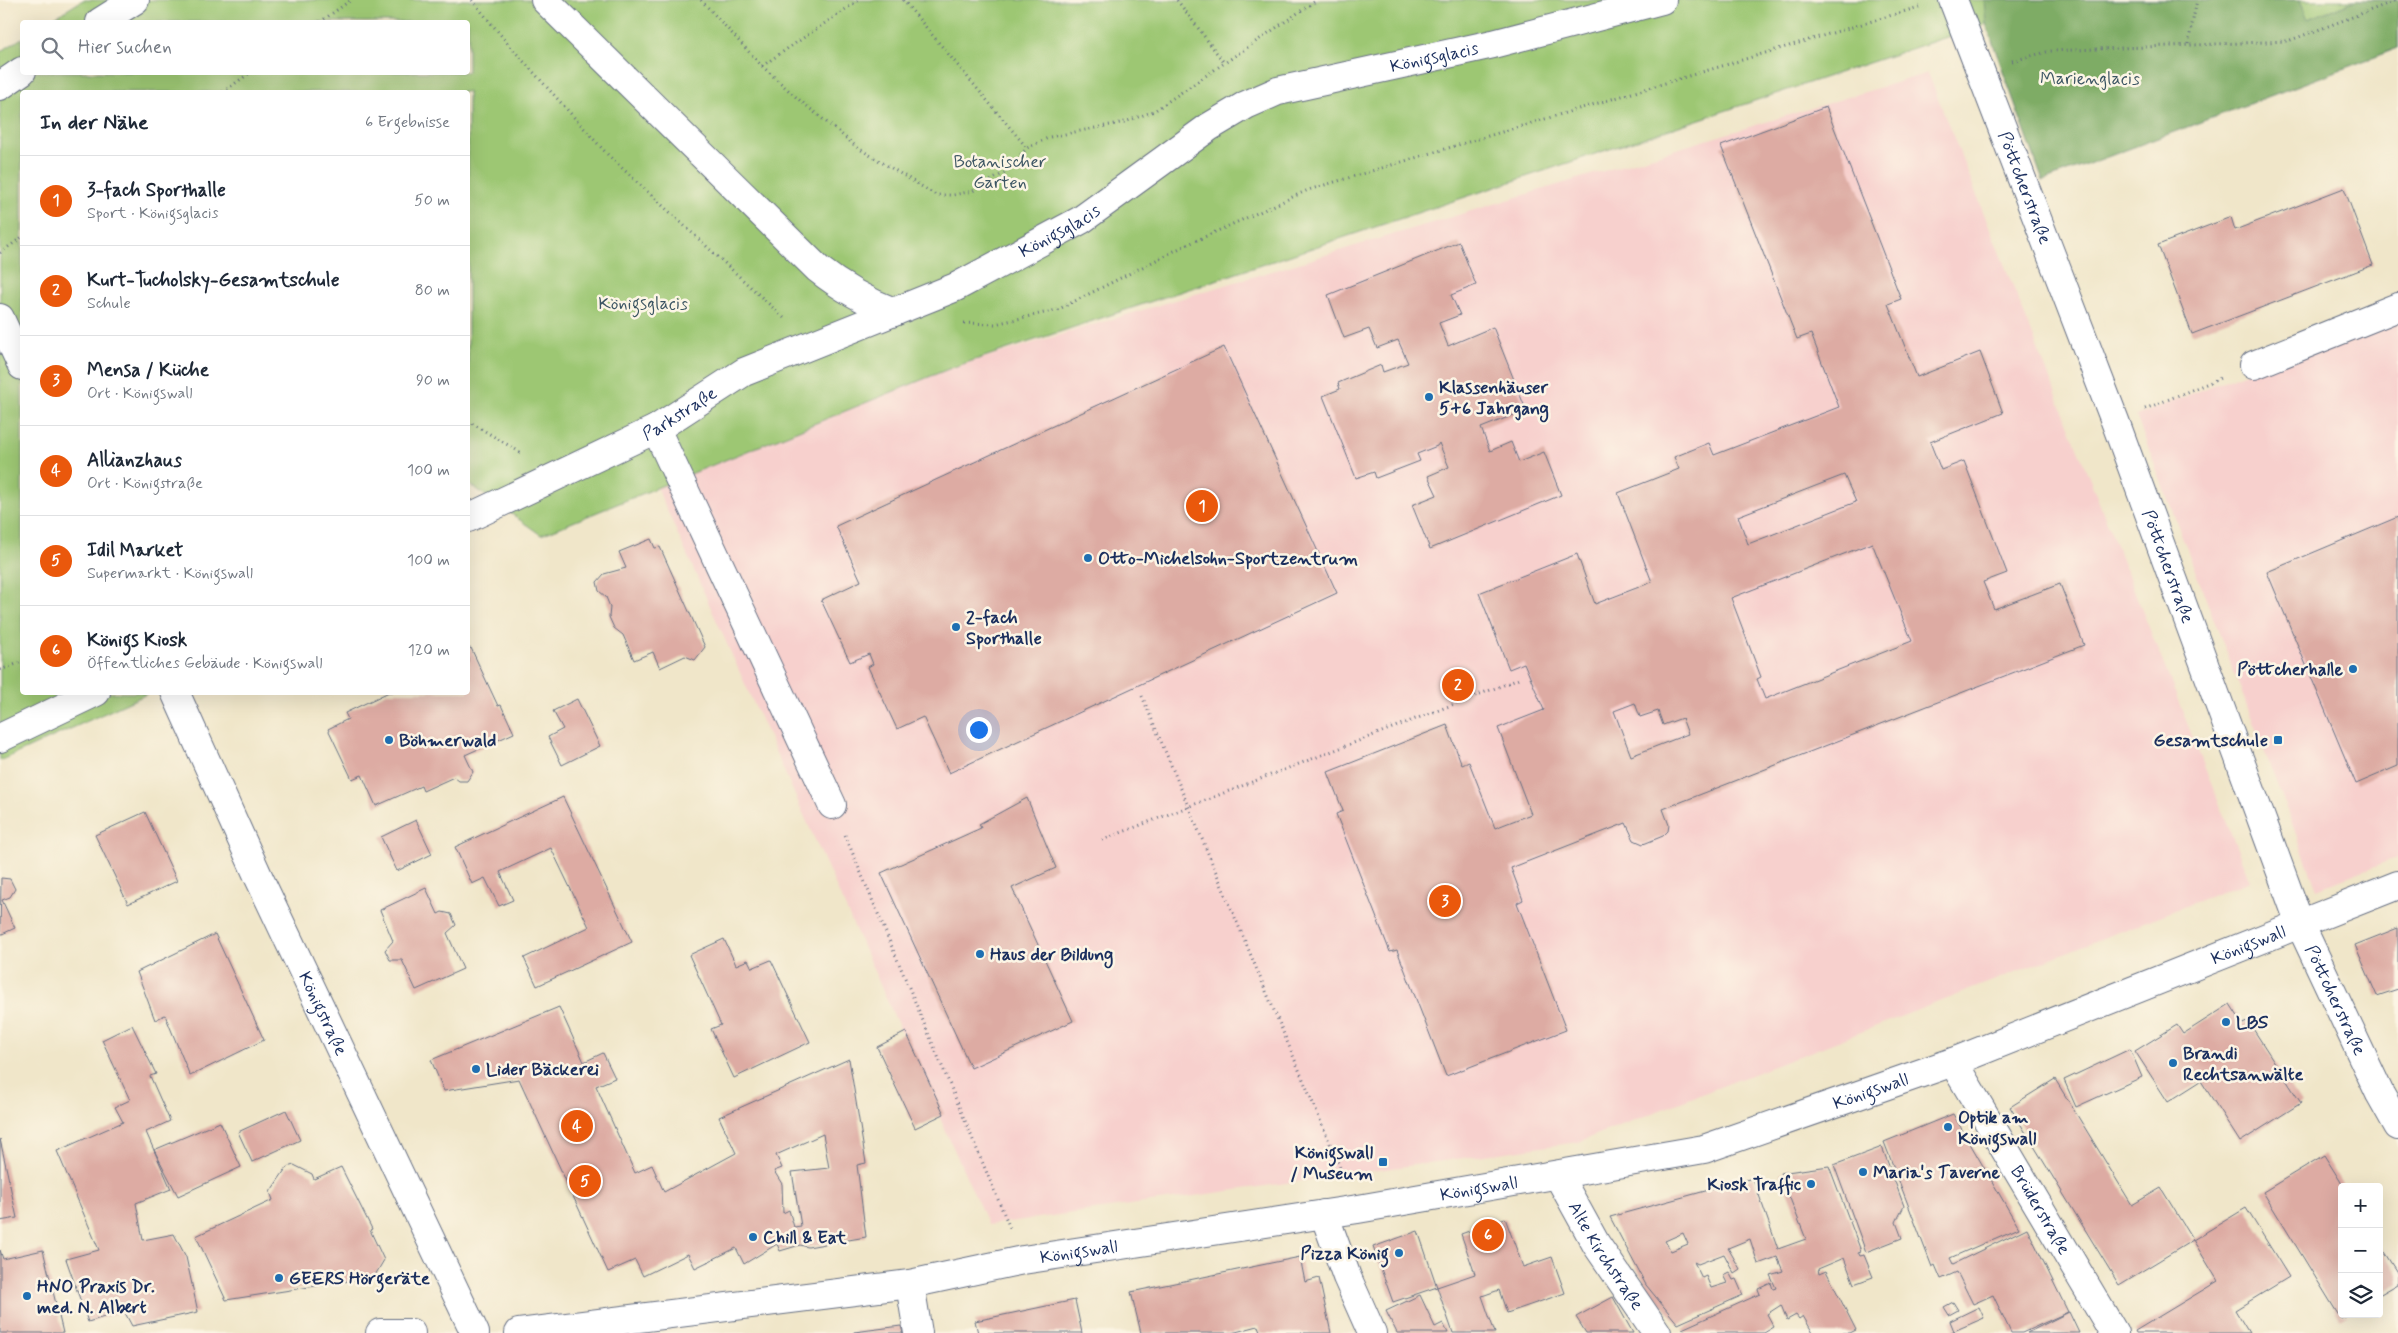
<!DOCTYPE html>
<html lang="de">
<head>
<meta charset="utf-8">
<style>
	:root { --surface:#fff; --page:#f2f2f3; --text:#1f2937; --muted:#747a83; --line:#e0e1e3; --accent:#ea580c }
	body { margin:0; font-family:Mynerve,sans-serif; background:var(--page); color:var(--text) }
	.controls { position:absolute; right:15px; bottom:15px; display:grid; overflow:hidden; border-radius:5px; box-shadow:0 5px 20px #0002 }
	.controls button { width:45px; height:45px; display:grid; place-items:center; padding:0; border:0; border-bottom:1px solid var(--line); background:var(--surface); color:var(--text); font:25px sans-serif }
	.you { position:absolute; left:978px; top:729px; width:18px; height:18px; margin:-12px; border:4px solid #fff; border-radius:50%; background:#1a73e8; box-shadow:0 0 0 8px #1a73e833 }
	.badge { display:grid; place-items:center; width:32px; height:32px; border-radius:50%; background:var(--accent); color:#fff; font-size:16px; font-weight:700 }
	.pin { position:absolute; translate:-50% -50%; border:2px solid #fff; box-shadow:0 1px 5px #0006 }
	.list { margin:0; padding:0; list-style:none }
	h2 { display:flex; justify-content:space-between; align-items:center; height:65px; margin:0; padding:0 20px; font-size:21px }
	h2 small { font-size:16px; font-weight:400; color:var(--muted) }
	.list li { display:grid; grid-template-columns:32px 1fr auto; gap:15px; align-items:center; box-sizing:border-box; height:90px; padding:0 20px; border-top:1px solid var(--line) }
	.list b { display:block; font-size:19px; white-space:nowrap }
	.list p { margin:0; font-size:16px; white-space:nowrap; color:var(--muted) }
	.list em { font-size:16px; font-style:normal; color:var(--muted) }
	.icon { flex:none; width:28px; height:28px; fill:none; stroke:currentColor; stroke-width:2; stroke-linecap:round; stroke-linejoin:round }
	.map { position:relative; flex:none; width:2398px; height:1333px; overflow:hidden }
	.search { position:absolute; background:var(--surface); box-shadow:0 5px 20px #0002; left:20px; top:20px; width:450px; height:55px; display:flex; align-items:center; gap:12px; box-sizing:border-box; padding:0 18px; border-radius:5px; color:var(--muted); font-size:19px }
	.panel { position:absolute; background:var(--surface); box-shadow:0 5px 20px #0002; left:20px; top:90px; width:450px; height:605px; border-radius:5px }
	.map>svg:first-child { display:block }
	.built { fill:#f7d0cd }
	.green { fill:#9dc773; stroke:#5c7b68 }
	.forest { fill:#7eac65; stroke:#4c6e62 }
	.building { fill:#ddaba3; fill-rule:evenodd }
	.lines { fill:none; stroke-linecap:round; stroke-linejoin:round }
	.minor-casing { stroke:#666f83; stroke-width:30 }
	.path { stroke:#666f83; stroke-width:3; stroke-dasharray:1 4; stroke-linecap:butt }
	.minor { stroke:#fff; stroke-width:28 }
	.poi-dot { fill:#1f6fb2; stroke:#fcf5e5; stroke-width:2 }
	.labels { text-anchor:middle; stroke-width:5; stroke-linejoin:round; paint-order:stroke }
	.street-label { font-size:18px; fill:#1b2f5e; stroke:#fcf5e5 }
	.park-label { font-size:18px; fill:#3c5563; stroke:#fcf5e5 }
	.poi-label { font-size:18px; font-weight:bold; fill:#1b2f5e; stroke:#fcf5e5; text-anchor:start }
</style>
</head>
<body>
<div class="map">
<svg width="2398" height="1333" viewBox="0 0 2398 1333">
	<rect width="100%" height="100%" fill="#fcf5e5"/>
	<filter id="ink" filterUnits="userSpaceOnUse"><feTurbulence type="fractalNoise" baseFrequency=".02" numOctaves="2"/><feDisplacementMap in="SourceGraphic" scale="10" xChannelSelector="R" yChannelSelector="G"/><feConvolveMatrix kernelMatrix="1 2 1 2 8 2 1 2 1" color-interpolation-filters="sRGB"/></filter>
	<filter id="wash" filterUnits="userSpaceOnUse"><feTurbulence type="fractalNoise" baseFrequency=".0096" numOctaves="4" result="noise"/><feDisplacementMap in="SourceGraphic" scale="20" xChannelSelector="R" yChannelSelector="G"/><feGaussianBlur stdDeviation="1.12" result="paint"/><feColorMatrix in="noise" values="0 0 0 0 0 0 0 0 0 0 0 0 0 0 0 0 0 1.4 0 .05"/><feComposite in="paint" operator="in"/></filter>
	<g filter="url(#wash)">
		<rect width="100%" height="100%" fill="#f0e6c9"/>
		<path class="built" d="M 1928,73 L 2250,881 L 1578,1142 L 988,1225 L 657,488 L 951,368 Z
			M 2398,312 L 2398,857 L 2317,889 L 2136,416 Z"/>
		<path class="green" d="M 83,0 L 2398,0 L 2398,48 L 2043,181 L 1986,24 L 951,368 L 541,535 L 468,483 L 468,92 L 22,92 L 22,692 L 149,693 L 0,761 L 0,52 L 22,38 L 22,72 L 468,72 L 468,22 L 47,22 Z"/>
		<path class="forest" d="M 1984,0 L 2300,0 L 2308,19 L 2356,0 L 2398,0 L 2398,48 L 2043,181 L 1986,24 Z"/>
		<g id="blocks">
			<path class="building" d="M 1826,107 L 1901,299 L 1888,304 L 1917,377 L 1980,352 L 2003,413 L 1930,442 L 1941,470 L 1964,461 L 2007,573 L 1983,582 L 1994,609 L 2060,584 L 2084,645 L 1663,809 L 1669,825 L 1668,831 L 1663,836 L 1646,843 L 1643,844 L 1634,840 L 1626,823 L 1511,868 L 1523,900 L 1517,903 L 1566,1030 L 1446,1076 L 1397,950 L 1390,952 L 1336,814 L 1343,811 L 1328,772 L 1447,725 L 1462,765 L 1469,762 L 1495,828 L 1531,814 L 1498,728 L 1544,710 L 1524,663 L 1509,669 L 1479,593 L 1577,554 L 1595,604 L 1652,582 L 1618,493 L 1679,469 L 1674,457 L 1709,443 L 1714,455 L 1839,407 L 1811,334 L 1797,339 L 1721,146 ZM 1844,475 L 1856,502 L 1748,544 L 1738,516 ZM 1872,543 L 1912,641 L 1765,699 L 1757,679 L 1761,677 L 1731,598 ZM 1635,703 L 1640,717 L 1658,711 L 1663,725 L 1682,718 L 1688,734 L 1631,756 L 1614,711 Z
				M 2344,188 L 2373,265 L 2192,334 L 2158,245 L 2231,217 L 2235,230 Z
				M 1459,242 L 1476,285 L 1451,295 L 1460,315 L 1439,323 L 1448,346 L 1493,327 L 1526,410 L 1481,428 L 1490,451 L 1511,442 L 1519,462 L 1544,452 L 1561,495 L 1430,549 L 1412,505 L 1437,495 L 1428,476 L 1449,467 L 1439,443 L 1437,446 L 1417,454 L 1420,461 L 1376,478 L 1374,472 L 1356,478 L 1323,396 L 1340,389 L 1338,383 L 1381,365 L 1383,372 L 1408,363 L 1398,340 L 1377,348 L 1369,329 L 1344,338 L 1328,295 Z
				M 1224,347 L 1337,593 L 949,773 L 923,717 L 897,729 L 868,667 L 873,664 L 869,654 L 850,662 L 821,600 L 861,581 L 836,526 Z
				M 2398,517 L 2398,766 L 2356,784 L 2267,572 Z
				M 651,539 L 655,548 L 660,547 L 705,647 L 695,660 L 685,656 L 660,668 L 653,652 L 634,660 L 623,635 L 614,628 L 609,617 L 610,607 L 606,597 L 599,591 L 597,582 L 604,574 L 626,568 L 619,552 Z
				M 471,648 L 498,706 L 501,705 L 514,733 L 465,755 L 473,772 L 467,781 L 459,781 L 454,777 L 423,791 L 421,786 L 376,806 L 362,775 L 352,779 L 328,729 L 348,719 L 345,713 L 389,692 L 468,692 L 468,649 Z
				M 577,699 L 600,746 L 562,765 L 548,737 L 563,729 L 553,711 Z
				M 563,797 L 632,942 L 537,986 L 524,958 L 589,927 L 551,848 L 500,872 L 513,900 L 499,906 L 485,878 L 472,884 L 455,847 Z
				M 1027,798 L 1056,868 L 1012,888 L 1073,1021 L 971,1068 L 881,873 L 981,828 L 979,824 Z
				M 145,812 L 177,881 L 128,904 L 95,835 Z
				M 416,820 L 432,854 L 397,871 L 381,837 Z
				M 1,878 L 10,879 L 15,889 L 10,897 L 2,900 L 15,928 L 0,935 Z
				M 426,888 L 438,914 L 442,912 L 451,914 L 456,925 L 447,933 L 463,969 L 416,990 L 402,960 L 390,960 L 385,950 L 393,941 L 380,910 Z
				M 2398,928 L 2398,989 L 2377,996 L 2355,945 Z
				M 215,934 L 264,1040 L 190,1076 L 165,1015 L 155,1020 L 137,972 Z
				M 724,939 L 736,965 L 748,960 L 752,968 L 771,960 L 810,1042 L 734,1078 L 711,1029 L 721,1025 L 689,955 Z
				M 2230,1004 L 2243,1024 L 2248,1021 L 2301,1103 L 2240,1142 L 2201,1081 L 2168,1102 L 2135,1051 L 2177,1025 L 2183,1034 Z
				M 559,1007 L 584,1062 L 603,1053 L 615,1078 L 596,1086 L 635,1173 L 652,1165 L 664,1192 L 736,1153 L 719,1117 L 849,1059 L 866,1163 L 857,1165 L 866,1237 L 808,1247 L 800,1245 L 780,1251 L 777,1244 L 744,1264 L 736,1248 L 695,1268 L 688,1254 L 643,1276 L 635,1260 L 608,1272 L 519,1079 L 444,1091 L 431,1060 ZM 823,1134 L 829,1168 L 792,1172 L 801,1226 L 794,1227 L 789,1210 L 783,1213 L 782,1184 L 774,1171 L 782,1168 L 776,1155 Z
				M 132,1025 L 156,1074 L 150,1076 L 170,1121 L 146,1132 L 171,1189 L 136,1203 L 143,1240 L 174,1234 L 186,1257 L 198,1312 L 132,1326 L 124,1311 L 88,1322 L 66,1259 L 99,1250 L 57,1151 L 123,1122 L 115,1107 L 130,1100 L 102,1040 Z
				M 906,1032 L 944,1114 L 915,1128 L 877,1047 Z
				M 2130,1049 L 2142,1077 L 2076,1107 L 2064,1080 Z
				M 2055,1079 L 2132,1205 L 2161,1188 L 2193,1240 L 2119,1285 L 2010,1107 Z
				M 286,1110 L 300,1140 L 252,1162 L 238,1132 Z
				M 1953,1114 L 2019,1228 L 1950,1258 L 1953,1264 L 2027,1228 L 2068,1312 L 2022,1333 L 2011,1333 L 1993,1295 L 1973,1304 L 1957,1272 L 1941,1279 L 1935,1265 L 1932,1267 L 1884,1142 Z
				M 220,1122 L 241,1167 L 178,1196 L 154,1150 Z
				M 0,1139 L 17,1218 L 0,1221 Z
				M 1882,1147 L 1904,1206 L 1896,1222 L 1902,1238 L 1866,1252 L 1834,1165 Z
				M 2324,1155 L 2344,1187 L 2342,1187 L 2342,1314 L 2349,1314 L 2341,1319 L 2263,1192 Z
				M 294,1165 L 312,1174 L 314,1179 L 341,1167 L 372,1229 L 370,1230 L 384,1260 L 374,1277 L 226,1300 L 196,1236 L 273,1200 L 270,1192 L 287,1167 Z
				M 1829,1166 L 1861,1251 L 1858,1252 L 1860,1256 L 1864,1255 L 1873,1277 L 1854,1284 L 1844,1258 L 1818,1269 L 1819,1274 L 1826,1271 L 1856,1330 L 1850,1333 L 1813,1333 L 1803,1316 L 1799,1319 L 1796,1315 L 1787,1320 L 1781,1305 L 1767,1314 L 1774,1327 L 1764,1333 L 1686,1333 L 1682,1329 L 1760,1294 L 1758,1289 L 1771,1283 L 1773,1289 L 1776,1288 L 1770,1275 L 1783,1271 L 1777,1257 L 1758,1264 L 1750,1239 L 1728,1248 L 1740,1269 L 1734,1273 L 1724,1254 L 1698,1264 L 1694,1262 L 1702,1278 L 1706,1276 L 1711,1288 L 1727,1283 L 1723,1275 L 1729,1272 L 1733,1280 L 1736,1279 L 1743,1295 L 1678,1324 L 1646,1285 L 1610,1217 L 1753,1178 L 1778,1249 L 1806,1239 L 1780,1173 ZM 1683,1233 L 1688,1244 L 1671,1251 L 1665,1241 Z
				M 2246,1208 L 2289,1277 L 2235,1310 L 2249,1333 L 2136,1333 L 2135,1331 L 2218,1281 L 2193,1240 Z
				M 1505,1218 L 1523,1267 L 1552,1257 L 1565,1293 L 1507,1313 L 1499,1290 L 1482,1296 L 1495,1333 L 1453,1333 L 1437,1287 L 1475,1274 L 1461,1234 Z
				M 1418,1231 L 1437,1287 L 1393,1302 L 1373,1247 Z
				M 2379,1244 L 2398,1274 L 2398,1284 L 2379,1295 Z
				M 0,1250 L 3,1259 L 43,1250 L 63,1333 L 0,1333 Z
				M 1300,1257 L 1305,1282 L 1319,1278 L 1331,1333 L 1257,1333 L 1260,1331 L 1258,1326 L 1232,1333 L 1141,1333 L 1131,1292 Z
				M 1420,1295 L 1435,1327 L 1443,1323 L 1448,1333 L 1397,1333 L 1386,1311 Z
				M 1613,1297 L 1633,1333 L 1586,1333 L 1576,1317 Z
				M 1075,1300 L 1082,1333 L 978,1333 L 975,1321 Z
				M 1953,1302 L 1958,1310 L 1949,1315 L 1944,1307 Z
				M 1979,1307 L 1984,1318 L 1954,1331 L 1955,1333 L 1949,1333 L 1954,1331 L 1950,1321 Z
				M 2069,1312 L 2079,1333 L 2027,1333 Z
				M 901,1326 L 903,1333 L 854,1333 L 854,1332 Z"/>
		</g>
	</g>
	<g filter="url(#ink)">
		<use href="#blocks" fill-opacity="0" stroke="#666f83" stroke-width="1"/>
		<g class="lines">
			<g class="minor-casing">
				<g id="minor">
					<path d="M 545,0 L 818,269 C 842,288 865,301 894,312"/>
					<path id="s1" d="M 1953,0 L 2115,421 L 2300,924 L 2380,1094 L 2398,1126"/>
					<path d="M 100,22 L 135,0"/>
					<path d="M 0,86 L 22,71"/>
					<path d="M 0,318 L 22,366"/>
					<path d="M 2254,365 L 2398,307"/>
					<path d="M 656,429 L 832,805"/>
					<path id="s2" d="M 468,518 L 656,429 L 744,372 L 956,287 L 1081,220 L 1209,127 L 1246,105 L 1278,91 L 1493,44 L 1662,0"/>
					<path id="s3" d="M 175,692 L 259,878 L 475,1333"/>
					<path d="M 0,738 L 96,692"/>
					<path id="s4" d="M 1953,1062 L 2114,1333"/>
					<path id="s5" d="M 1558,1175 L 1596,1244 L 1657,1333"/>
					<path d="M 1324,1214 L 1347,1277 L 1372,1333"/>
					<path d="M 910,1284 L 918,1333"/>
					<path d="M 380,1333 L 411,1333"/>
					<path id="s6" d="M 519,1333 L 910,1284 L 1023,1260 L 1358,1209 L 1704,1149 L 1953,1062 L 2398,885"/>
				</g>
			</g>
			<path class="path" d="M 472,0 L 509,45 L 608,155 L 784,318
				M 701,0 L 762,66 L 797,98 L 858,148 L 936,195 L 953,195 L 973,191 L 1004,173 L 1027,148 L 1050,137 L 1125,122 L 1154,111 L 1317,0
				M 903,0 L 1027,148
				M 1177,0 L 1225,64
				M 320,22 L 351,0
				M 2188,44 L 2197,0
				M 2012,61 L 2050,51 L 2288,41 L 2398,0
				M 762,66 L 859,0
				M 223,92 L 251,72
				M 0,253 L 22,237
				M 964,323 L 995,324 L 1057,310 L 1182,247 L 1308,190 L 1919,7
				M 2145,409 L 2223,377
				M 468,421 L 523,454
				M 0,670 L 22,662
				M 1142,696 L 1344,1177
				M 845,835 L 1010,1228
				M 1102,840 L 1519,679"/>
			<use href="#minor" class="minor"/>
		</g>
	</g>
	<g class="poi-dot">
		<circle cx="1429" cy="397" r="5"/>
		<circle cx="1088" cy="558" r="5"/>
		<circle cx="956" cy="627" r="5"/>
		<circle cx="2353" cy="669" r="5"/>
		<circle cx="389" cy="740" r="5"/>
		<rect x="2273" y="735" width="10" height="10" rx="2.5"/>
		<circle cx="980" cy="954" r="5"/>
		<circle cx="2226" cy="1022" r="5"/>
		<circle cx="2173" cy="1063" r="5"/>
		<circle cx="476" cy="1069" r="5"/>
		<circle cx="1948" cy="1127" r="5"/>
		<rect x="1378" y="1157" width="10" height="10" rx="2.5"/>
		<circle cx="1863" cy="1172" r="5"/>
		<circle cx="1811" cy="1184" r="5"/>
		<circle cx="753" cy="1237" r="5"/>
		<circle cx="1399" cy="1253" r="5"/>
		<circle cx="279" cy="1278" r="5"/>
		<circle cx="27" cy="1296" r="5"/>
	</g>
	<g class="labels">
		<g class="street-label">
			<text dy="6" stroke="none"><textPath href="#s2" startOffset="1079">Königsglacis</textPath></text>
			<text dy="6" stroke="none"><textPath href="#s1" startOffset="201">Pöttcherstraße</textPath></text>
			<text dy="6" stroke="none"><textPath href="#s2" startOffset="659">Königsglacis</textPath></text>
			<text dy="6" stroke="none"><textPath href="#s2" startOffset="236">Parkstraße</textPath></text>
			<text dy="6" stroke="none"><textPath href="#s1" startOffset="606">Pöttcherstraße</textPath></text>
			<text dy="6" stroke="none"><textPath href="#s6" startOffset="1781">Königswall</textPath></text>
			<text dy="6" stroke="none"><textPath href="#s1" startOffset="1071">Pöttcherstraße</textPath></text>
			<text dy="6" stroke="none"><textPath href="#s3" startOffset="354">Königstraße</textPath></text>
			<text dy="6" stroke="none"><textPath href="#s6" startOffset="1376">Königswall</textPath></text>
			<text dy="6" stroke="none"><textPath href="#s6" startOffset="971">Königswall</textPath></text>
			<text dy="6" stroke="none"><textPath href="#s4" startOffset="172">Brüderstraße</textPath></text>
			<text dy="6" stroke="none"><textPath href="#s6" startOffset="566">Königswall</textPath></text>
			<text dy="6" stroke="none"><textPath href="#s5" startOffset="94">Alte Kirchstraße</textPath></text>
		</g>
		<g class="park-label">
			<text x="2090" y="84">Marienglacis</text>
			<text x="1000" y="167">Botanischer<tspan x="1000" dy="21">Garten</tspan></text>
			<text x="643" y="309">Königsglacis</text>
		</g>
		<g class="poi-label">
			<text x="1439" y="393">Klassenhäuser<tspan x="1439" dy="21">5+6 Jahrgang</tspan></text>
			<text x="1098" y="564">Otto-Michelsohn-Sportzentrum</text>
			<text x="966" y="623">2-fach<tspan x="966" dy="21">Sporthalle</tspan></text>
			<text x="2343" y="675" text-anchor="end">Pöttcherhalle</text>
			<text x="399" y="746">Böhmerwald</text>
			<text x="2268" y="746" text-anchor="end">Gesamtschule</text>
			<text x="990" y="960">Haus der Bildung</text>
			<text x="2236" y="1028">LBS</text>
			<text x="2183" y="1059">Brandi<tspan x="2183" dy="21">Rechtsanwälte</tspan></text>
			<text x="486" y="1075">Lider Bäckerei</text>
			<text x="1958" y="1123">Optik am<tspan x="1958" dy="21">Königswall</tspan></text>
			<text x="1373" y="1158" text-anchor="end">Königswall<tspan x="1373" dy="21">/ Museum</tspan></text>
			<text x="1873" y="1178">Maria's Taverne</text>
			<text x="1801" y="1190" text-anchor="end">Kiosk Traffic</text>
			<text x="763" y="1243">Chill &amp; Eat</text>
			<text x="1389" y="1259" text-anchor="end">Pizza König</text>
			<text x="289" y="1284">GEERS Hörgeräte</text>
			<text x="37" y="1292">HNO Praxis Dr.<tspan x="37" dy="21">med. N. Albert</tspan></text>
		</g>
	</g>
</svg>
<div class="controls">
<button>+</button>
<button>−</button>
<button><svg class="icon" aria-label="layers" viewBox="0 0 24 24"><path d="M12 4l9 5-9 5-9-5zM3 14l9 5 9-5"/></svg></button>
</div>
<div class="you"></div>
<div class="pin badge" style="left:1202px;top:506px">1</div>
<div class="pin badge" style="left:1458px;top:685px">2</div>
<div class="pin badge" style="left:1445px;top:901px">3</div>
<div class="pin badge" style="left:577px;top:1126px">4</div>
<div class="pin badge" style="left:585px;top:1181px">5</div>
<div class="pin badge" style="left:1488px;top:1235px">6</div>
<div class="search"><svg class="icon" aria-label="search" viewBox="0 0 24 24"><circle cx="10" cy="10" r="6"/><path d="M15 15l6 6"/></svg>Hier suchen</div>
<section class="panel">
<h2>In der Nähe<small>6 Ergebnisse</small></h2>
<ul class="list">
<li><span class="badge">1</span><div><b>3-fach Sporthalle</b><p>Sport · Königsglacis</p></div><em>50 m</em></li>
<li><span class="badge">2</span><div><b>Kurt-Tucholsky-Gesamtschule</b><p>Schule</p></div><em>80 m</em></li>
<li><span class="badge">3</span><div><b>Mensa / Küche</b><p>Ort · Königswall</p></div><em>90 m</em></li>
<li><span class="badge">4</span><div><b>Allianzhaus</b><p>Ort · Königstraße</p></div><em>100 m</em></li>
<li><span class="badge">5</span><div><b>Idil Market</b><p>Supermarkt · Königswall</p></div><em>100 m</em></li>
<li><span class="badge">6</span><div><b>Königs Kiosk</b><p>Öffentliches Gebäude · Königswall</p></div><em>120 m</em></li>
</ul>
</section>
</div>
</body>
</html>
